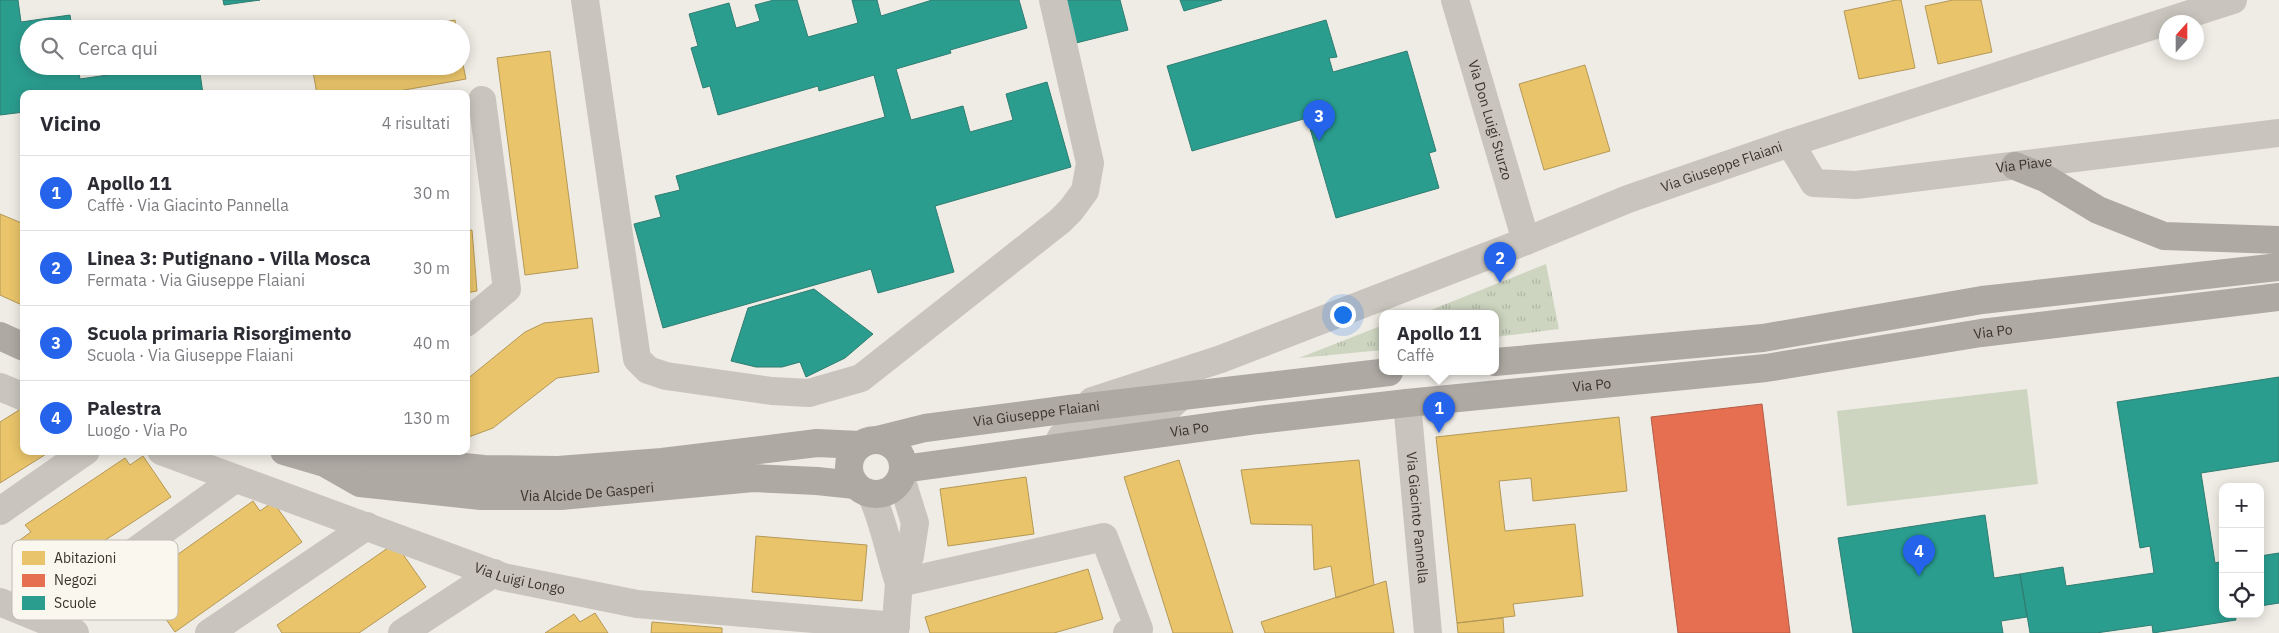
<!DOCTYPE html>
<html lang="it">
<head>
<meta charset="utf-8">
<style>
	:root { --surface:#fff; --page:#f7f7f7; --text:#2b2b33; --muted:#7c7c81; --line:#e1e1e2; --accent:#2563eb }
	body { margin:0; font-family:"IBM Plex Sans",sans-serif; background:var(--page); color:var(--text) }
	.controls { position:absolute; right:15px; bottom:15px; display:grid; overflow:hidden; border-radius:10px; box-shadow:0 2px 12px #0003 }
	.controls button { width:45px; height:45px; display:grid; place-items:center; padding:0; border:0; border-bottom:1px solid var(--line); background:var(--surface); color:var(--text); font:25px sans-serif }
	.compass { position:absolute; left:2159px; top:15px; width:45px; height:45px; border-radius:50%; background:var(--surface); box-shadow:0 2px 12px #0003; rotate:21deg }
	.you { position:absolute; left:1342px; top:314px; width:18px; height:18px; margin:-12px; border:4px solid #fff; border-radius:50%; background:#1a73e8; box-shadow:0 0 0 8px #1a73e833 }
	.badge { display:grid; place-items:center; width:32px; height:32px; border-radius:50%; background:var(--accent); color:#fff; font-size:16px; font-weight:700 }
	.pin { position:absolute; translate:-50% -41px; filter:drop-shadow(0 1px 2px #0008) }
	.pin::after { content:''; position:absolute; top:26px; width:18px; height:15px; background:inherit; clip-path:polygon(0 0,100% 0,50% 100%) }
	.popup { position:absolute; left:1379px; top:310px; width:120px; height:65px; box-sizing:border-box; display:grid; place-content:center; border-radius:10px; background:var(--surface); filter:drop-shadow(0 1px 4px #0005); font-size:16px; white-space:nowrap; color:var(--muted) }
	.popup b { font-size:19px; color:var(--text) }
	.popup::after { content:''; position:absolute; left:50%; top:100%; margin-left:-10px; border:10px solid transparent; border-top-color:var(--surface) }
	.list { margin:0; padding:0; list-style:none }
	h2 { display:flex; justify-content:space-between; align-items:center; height:65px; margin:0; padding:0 20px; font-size:21px }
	h2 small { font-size:16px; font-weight:400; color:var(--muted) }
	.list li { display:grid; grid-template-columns:32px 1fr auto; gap:15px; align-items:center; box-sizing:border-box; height:75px; padding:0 20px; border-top:1px solid var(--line) }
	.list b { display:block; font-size:19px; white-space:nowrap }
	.list p { margin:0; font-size:16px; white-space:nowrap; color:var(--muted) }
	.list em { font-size:16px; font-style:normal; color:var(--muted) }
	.icon { flex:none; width:28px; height:28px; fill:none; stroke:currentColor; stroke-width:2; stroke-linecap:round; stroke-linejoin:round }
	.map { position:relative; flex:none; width:2279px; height:633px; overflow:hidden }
	.search { position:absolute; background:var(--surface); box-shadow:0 2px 12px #0003; left:20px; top:20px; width:450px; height:55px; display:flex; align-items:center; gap:12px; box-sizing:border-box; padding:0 18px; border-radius:28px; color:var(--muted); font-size:19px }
	.panel { position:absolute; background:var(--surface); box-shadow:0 2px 12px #0003; left:20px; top:90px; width:450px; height:365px; border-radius:10px }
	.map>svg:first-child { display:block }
	.grass { fill:url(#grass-tufts) }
	.pitch { fill:#cdd5c0 }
	.homes { fill:#e9c46a; stroke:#b49857 }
	.shops { fill:#e76f51; stroke:#b35d46 }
	.schools { fill:#2a9d8f; stroke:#2f7d71 }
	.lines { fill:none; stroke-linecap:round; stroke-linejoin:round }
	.minor { stroke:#c9c5be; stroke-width:28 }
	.major { stroke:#aea9a3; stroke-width:28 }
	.labels { text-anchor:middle; stroke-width:5; stroke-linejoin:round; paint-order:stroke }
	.street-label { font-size:14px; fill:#3a332b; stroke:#faf7ee }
	.key { fill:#faf7ee; stroke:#c0bcb4; stroke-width:1 }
	.key-label { font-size:14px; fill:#3a332b }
</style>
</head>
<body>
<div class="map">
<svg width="2279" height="633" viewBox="0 0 2279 633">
	<defs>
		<pattern id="grass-tufts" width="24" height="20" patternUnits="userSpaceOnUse" patternTransform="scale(1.25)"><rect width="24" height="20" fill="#cdd5c0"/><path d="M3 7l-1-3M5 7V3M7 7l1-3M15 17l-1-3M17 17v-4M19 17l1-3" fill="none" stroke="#b1b7a5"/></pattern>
	</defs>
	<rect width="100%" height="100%" fill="#efece5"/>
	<path class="grass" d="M 1546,264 L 1559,329 L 1495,337 L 1495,314 L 1421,314 Z
		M 1383,325 L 1383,350 L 1299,358 Z"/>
	<path class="pitch" d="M 2027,389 L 2038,484 L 1847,506 L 1837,411 Z"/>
	<path class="homes" d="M 1896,0 L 1901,0 L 1915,68 L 1859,79 L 1844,11 Z
		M 1953,0 L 1981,0 L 1992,52 L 1938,64 L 1925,6 Z
		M 455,20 L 456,29 L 405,29 Z
		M 550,51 L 578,268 L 525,275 L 497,58 Z
		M 461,55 L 466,79 L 382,94 L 317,94 L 312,66 L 461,66 Z
		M 1585,65 L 1610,151 L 1544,170 L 1519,84 Z
		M 0,214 L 24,224 L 24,306 L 0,295 Z
		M 472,230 L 477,291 L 466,293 L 466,231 Z
		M 592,318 L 599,372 L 557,378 L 493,428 L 466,438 L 466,380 L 525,332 L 544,323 Z
		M 24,407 L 24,451 L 51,451 L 0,483 L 0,422 Z
		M 1619,417 L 1627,491 L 1533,501 L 1531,478 L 1499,481 L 1505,531 L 1575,524 L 1583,596 L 1513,604 L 1515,616 L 1457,623 L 1436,437 Z
		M 143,456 L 171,497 L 43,581 L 17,542 L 31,532 L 25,525 L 125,458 L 130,465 Z
		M 1179,460 L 1233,633 L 1173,633 L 1124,477 Z
		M 1359,460 L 1374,585 L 1336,598 L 1331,566 L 1314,570 L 1312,525 L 1251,524 L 1241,470 Z
		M 1026,477 L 1034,534 L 948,546 L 940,489 Z
		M 253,501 L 260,511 L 273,502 L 302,542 L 175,632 L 144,588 L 158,579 L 153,572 Z
		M 756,536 L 867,545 L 862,601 L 752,592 Z
		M 395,543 L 426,587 L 359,633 L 282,633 L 277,625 Z
		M 1088,569 L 1103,619 L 1054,633 L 930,633 L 925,617 Z
		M 1386,581 L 1394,633 L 1265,633 L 1261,622 Z
		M 595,613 L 608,633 L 545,633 L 574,614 L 580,622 Z
		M 1503,618 L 1504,633 L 1458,633 L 1457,623 Z
		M 652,622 L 722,628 L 722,633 L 651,633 Z"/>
	<path class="shops" d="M 1762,404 L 1790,633 L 1678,633 L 1651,417 Z"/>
	<path class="schools" d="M 0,0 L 18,0 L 21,22 L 70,15 L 72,29 L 29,29 L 29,66 L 78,66 L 80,79 L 170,66 L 199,66 L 203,94 L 24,94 L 24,112 L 0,115 Z
		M 223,0 L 260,0 L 224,5 Z
		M 774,0 L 797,0 L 808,37 L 858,23 L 852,0 L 877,0 L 881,16 L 932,0 L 1019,0 L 1027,28 L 950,50 L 951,53 L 896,69 L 911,120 L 963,106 L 970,132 L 1013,120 L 1006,94 L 1047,82 L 1071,167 L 935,206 L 954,272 L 878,293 L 871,269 L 663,328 L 634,224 L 661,217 L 655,196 L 680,190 L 676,176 L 885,117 L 874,75 L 819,91 L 818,86 L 718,115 L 710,86 L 703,88 L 691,48 L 698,46 L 689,14 L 729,3 L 736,28 L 760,21 L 755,5 Z
		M 1060,0 L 1120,0 L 1128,30 L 1072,44 Z
		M 1180,0 L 1222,0 L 1184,11 Z
		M 1326,20 L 1337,57 L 1329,58 L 1333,72 L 1407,51 L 1436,151 L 1429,153 L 1439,188 L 1336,218 L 1307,118 L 1192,151 L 1167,66 Z
		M 814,289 L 873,334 L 845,358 L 806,377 L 800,362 L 782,367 L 756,367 L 731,361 L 748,308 Z
		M 2279,377 L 2279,461 L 2201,473 L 2215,563 L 2223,561 L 2223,614 L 2235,614 L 2236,620 L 2153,633 L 2152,625 L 2096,633 L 2030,633 L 2020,574 L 2063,567 L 2066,586 L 2154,573 L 2150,546 L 2140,548 L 2117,402 Z
		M 1985,515 L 1994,578 L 2020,574 L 2027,617 L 2001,621 L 2003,633 L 1853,633 L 1838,538 Z
		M 2279,553 L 2279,603 L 2260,606 L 2260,556 Z"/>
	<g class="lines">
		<g class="minor">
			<path d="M 585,0 L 637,359 L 648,370 L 666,376 L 772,391 L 809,393 L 861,378 L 1060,221 L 1071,210 L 1085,191 L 1090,163 L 1053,0"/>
			<path id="s1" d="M 1455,0 L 1526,241"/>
			<path id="s2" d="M 1790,143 L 1814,183 L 1856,185 L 2279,133"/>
			<path d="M 466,323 L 507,289 L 482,100"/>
			<path d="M 0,387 L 24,397"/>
			<path id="s3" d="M 1092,401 L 1221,359 L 1526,241 L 1628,199 L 1790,143 L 2233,0"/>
			<path id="s4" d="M 1407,403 L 1428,633"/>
			<path d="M 1058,446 L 1061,437 L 1077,427 L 1155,417 L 1165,411 L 1191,387"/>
			<path id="s5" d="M 161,451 L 503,577 L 637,604 L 896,626"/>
			<path d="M 871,494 C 884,522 889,553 899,583"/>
			<path d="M 0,511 L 86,451"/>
			<path d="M 899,583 L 1104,537 L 1139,629 L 1127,633"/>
			<path d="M 70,598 L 235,479"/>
			<path d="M 0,602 L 75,633"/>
			<path d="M 209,633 L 367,526"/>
			<path d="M 402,633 L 494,573"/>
			<path d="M 895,633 L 899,583 L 910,556 L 915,523 L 901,478"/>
		</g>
		<g class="major">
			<path d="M 2015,166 L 2045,178 L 2098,210 L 2164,236 L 2279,240"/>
			<path d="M 0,336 L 24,347"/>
			<path d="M 1495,362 L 1763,338 L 1982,300 L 2279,267"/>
			<path id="s6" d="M 877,440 L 925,428 L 1070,409 L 1389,372"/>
			<circle cx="876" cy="467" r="27"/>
			<path id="s7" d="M 284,451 L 325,463 L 360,483 L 481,496 L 561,496 L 753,478 L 817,481 L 855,485"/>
			<path d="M 325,463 L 364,457 L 484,469 L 558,470 L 662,462 L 817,443 L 860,445"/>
			<path id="s8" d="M 903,469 L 1258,420 L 1407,403 L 1766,368 L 1981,333 L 2279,297"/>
		</g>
	</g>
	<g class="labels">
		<g class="street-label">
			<text dy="5" stroke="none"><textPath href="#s1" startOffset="125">Via Don Luigi Sturzo</textPath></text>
			<text dy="5" stroke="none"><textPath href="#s2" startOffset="258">Via Piave</textPath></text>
			<text dy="5" stroke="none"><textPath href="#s3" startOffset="672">Via Giuseppe Flaiani</textPath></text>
			<text dy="5" stroke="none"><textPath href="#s8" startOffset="1099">Via Po</textPath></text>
			<text dy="5" stroke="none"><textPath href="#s8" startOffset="694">Via Po</textPath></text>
			<text dy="5" stroke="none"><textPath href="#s6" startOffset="162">Via Giuseppe Flaiani</textPath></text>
			<text dy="5" stroke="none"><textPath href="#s8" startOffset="289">Via Po</textPath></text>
			<text dy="5" stroke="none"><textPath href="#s7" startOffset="311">Via Alcide De Gasperi</textPath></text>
			<text dy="5" stroke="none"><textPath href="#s4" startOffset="115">Via Giacinto Pannella</textPath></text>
			<text dy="5" stroke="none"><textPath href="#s5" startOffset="381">Via Luigi Longo</textPath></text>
		</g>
	</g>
	<rect x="12" y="540" width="166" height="80" rx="8" class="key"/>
	<rect x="22" y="551" width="23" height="14" fill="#e9c46a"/>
	<rect x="22" y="574" width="23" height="13" fill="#e76f51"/>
	<rect x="22" y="596" width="23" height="14" fill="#2a9d8f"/>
	<g class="key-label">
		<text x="54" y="563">Abitazioni</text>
		<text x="54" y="585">Negozi</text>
		<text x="54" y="608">Scuole</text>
	</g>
</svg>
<div class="controls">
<button>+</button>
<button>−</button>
<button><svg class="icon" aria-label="locate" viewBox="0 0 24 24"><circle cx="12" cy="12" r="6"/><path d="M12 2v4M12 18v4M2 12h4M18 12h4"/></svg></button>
</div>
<svg class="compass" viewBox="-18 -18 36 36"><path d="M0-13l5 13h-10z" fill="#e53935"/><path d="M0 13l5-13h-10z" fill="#7c7c81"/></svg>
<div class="you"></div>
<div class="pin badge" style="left:1439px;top:433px">1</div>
<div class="popup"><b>Apollo 11</b>Caffè</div>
<div class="pin badge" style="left:1500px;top:283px">2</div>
<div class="pin badge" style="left:1319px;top:141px">3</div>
<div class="pin badge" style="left:1919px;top:576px">4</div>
<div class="search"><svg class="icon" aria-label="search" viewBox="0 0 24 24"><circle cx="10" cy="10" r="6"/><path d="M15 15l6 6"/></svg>Cerca qui</div>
<section class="panel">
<h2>Vicino<small>4 risultati</small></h2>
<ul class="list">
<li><span class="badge">1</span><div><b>Apollo 11</b><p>Caffè · Via Giacinto Pannella</p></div><em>30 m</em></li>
<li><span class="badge">2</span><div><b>Linea 3: Putignano - Villa Mosca</b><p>Fermata · Via Giuseppe Flaiani</p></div><em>30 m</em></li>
<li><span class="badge">3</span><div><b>Scuola primaria Risorgimento</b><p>Scuola · Via Giuseppe Flaiani</p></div><em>40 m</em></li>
<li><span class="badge">4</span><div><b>Palestra</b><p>Luogo · Via Po</p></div><em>130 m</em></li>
</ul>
</section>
</div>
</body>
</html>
